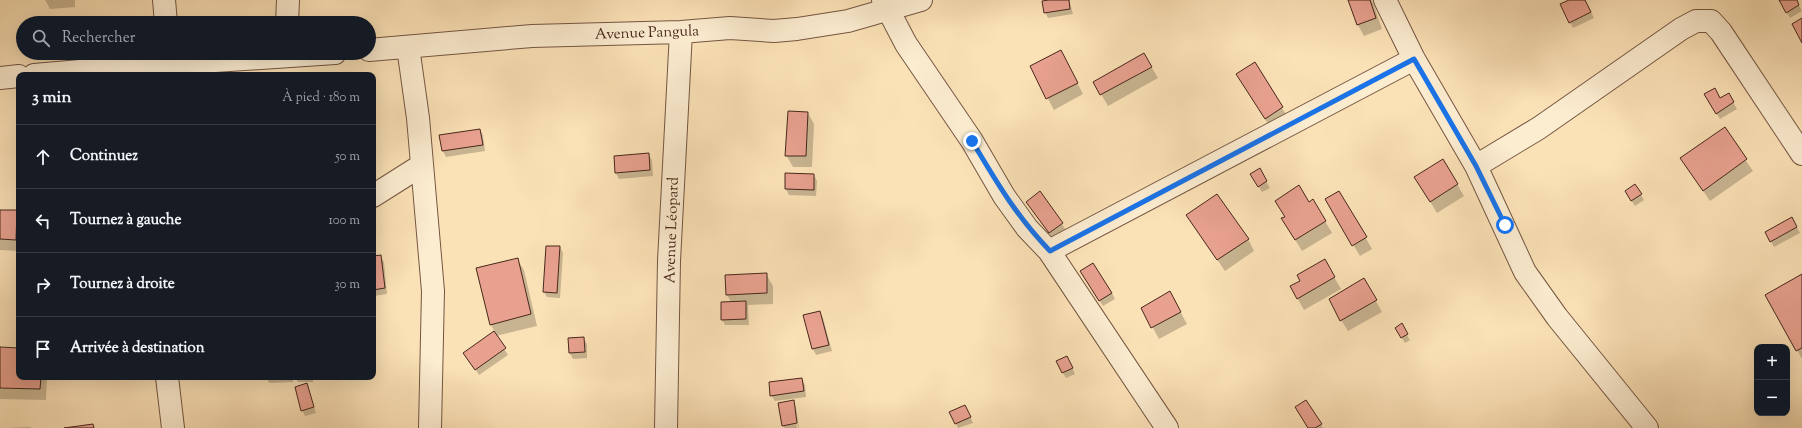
<!DOCTYPE html>
<html lang="fr">
<head>
<meta charset="utf-8">
<style>
	:root { --surface:#171b24; --page:#242831; --text:#f1f3f6; --muted:#9ea1a6; --line:#363941 }
	body { margin:0; font-family:"Sorts Mill Goudy",serif; background:var(--page); color:var(--text) }
	.controls { position:absolute; right:12px; bottom:12px; display:grid; overflow:hidden; border-radius:8px; box-shadow:0 4px 16px #0002 }
	.controls button { width:36px; height:36px; display:grid; place-items:center; padding:0; border:0; border-bottom:1px solid var(--line); background:var(--surface); color:var(--text); font:20px sans-serif }
	.stop { position:absolute; width:12px; height:12px; margin:-9px; border:3px solid #1a73e8; border-radius:50%; background:#fff }
	.stop.end { background:#1a73e8; border-color:#fff; box-shadow:0 1px 4px #0008 }
	.list { margin:0; padding:0; list-style:none }
	h2 { display:flex; justify-content:space-between; align-items:center; height:52px; margin:0; padding:0 16px; font-size:17px }
	h2 small { font-size:13px; font-weight:400; color:var(--muted) }
	.list li { display:grid; grid-template-columns:26px 1fr auto; gap:12px; align-items:center; box-sizing:border-box; height:64px; padding:0 16px; border-top:1px solid var(--line) }
	.list b { display:block; font-size:15px; white-space:nowrap }
	.list em { font-size:13px; font-style:normal; color:var(--muted) }
	.icon { flex:none; width:22px; height:22px; fill:none; stroke:currentColor; stroke-width:2; stroke-linecap:round; stroke-linejoin:round }
	.map { position:relative; flex:none; width:1802px; height:428px; overflow:hidden }
	.search { position:absolute; background:var(--surface); box-shadow:0 4px 16px #0002; left:16px; top:16px; width:360px; height:44px; display:flex; align-items:center; gap:10px; box-sizing:border-box; padding:0 14px; border-radius:22px; color:var(--muted); font-size:15px }
	.panel { position:absolute; background:var(--surface); box-shadow:0 4px 16px #0002; left:16px; top:72px; width:360px; height:308px; border-radius:8px }
	.map>svg:first-child { display:block }
	.shadow { fill:#0003 }
	.building { fill:#e8a18f; stroke:#47271b }
	.lines { fill:none; stroke-linecap:round; stroke-linejoin:round }
	.minor-casing { stroke:#745642; stroke-width:24 }
	.minor { stroke:#fcecd0; stroke-width:22 }
	.route { stroke:#1a73e8; stroke-width:5 }
	.labels { text-anchor:middle; stroke-width:3; stroke-linejoin:round; paint-order:stroke }
	.street-label { font-size:15px; fill:#47271b; stroke:#fcecd0 }
</style>
</head>
<body>
<div class="map">
<svg width="1802" height="428" viewBox="0 0 1802 428">
	<rect width="100%" height="100%" fill="#fbe1b6"/>
	<filter id="stains"><feTurbulence type="fractalNoise" baseFrequency=".005" numOctaves="4"/><feColorMatrix values="0 0 0 0 .2 0 0 0 0 .09 0 0 0 0 .02 0 0 0 .5 -.17"/></filter>
	<radialGradient id="worn" r=".72"><stop offset=".6" stop-color="#630" stop-opacity="0"/><stop offset="1" stop-color="#630" stop-opacity=".3"/></radialGradient>
	<path class="shadow" d="M 45,0 L 75,0 L 75,7 L 50,9 Z
		M 1056,0 L 1069,0 L 1073,14 L 1048,18 L 1045,12 Z
		M 1349,0 L 1372,0 L 1382,29 L 1364,36 L 1358,25 Z
		M 1571,0 L 1585,0 L 1594,18 L 1573,28 L 1570,22 Z
		M 1780,0 L 1796,0 L 1802,11 L 1790,18 Z
		M 1144,54 L 1158,78 L 1108,106 L 1094,82 Z
		M 1067,63 L 1083,94 L 1054,110 L 1031,67 Z
		M 1254,64 L 1289,119 L 1272,130 L 1244,86 Z
		M 1728,94 L 1737,109 L 1720,119 L 1706,95 L 1720,99 Z
		M 808,113 L 814,124 L 812,167 L 793,167 L 786,155 Z
		M 1724,129 L 1753,171 L 1710,201 L 1681,158 Z
		M 480,130 L 483,135 L 485,151 L 446,157 L 443,151 L 440,136 Z
		M 648,154 L 652,160 L 653,176 L 619,179 L 616,173 Z
		M 1443,160 L 1464,196 L 1437,213 L 1422,188 Z
		M 1259,169 L 1270,188 L 1262,192 L 1251,174 Z
		M 814,175 L 817,181 L 816,196 L 789,195 L 786,189 Z
		M 1635,185 L 1644,200 L 1635,206 L 1629,197 Z
		M 1339,192 L 1372,249 L 1360,256 L 1326,200 Z
		M 1309,203 L 1325,221 L 1332,233 L 1302,251 L 1289,230 Z
		M 1031,208 L 1062,224 L 1065,229 L 1053,238 Z
		M 0,211 L 16,211 L 19,216 L 19,251 L 0,250 Z
		M 1792,218 L 1800,233 L 1774,247 L 1766,232 Z
		M 1194,226 L 1248,239 L 1254,251 L 1225,271 Z
		M 560,247 L 563,253 L 560,298 L 547,297 L 544,292 Z
		M 380,256 L 384,262 L 387,294 L 373,296 L 373,257 Z
		M 517,259 L 524,270 L 537,326 L 496,336 L 508,355 L 479,375 L 465,353 L 495,332 L 491,325 L 477,269 Z
		M 1325,261 L 1341,289 L 1304,310 L 1291,287 L 1301,281 Z
		M 766,274 L 773,286 L 773,304 L 748,305 L 749,325 L 725,325 L 722,319 L 731,302 L 727,295 Z
		M 1802,275 L 1802,359 L 1766,295 Z
		M 1085,278 L 1112,293 L 1115,299 L 1103,306 Z
		M 1364,280 L 1382,312 L 1348,331 L 1341,320 Z
		M 1176,304 L 1187,324 L 1159,339 L 1142,308 Z
		M 820,312 L 823,318 L 832,351 L 816,355 L 813,349 L 804,316 Z
		M 1401,325 L 1410,340 L 1405,343 L 1396,328 Z
		M 583,338 L 587,344 L 587,358 L 573,359 L 570,353 L 569,339 Z
		M 0,348 L 19,349 L 19,377 L 47,377 L 46,400 L 0,399 Z
		M 1070,363 L 1075,374 L 1066,378 L 1063,373 Z
		M 266,377 L 293,377 L 293,382 L 269,383 Z
		M 295,377 L 313,377 L 313,382 L 298,382 Z
		M 802,379 L 805,385 L 806,397 L 775,401 L 771,395 Z
		M 307,384 L 316,413 L 305,416 L 302,410 Z
		M 793,401 L 796,407 L 799,428 L 798,428 L 795,406 L 793,406 L 797,428 L 784,428 L 783,425 Z
		M 1306,401 L 1323,428 L 1309,428 Z
		M 968,412 L 973,423 L 958,428 L 951,413 Z
		M 30,427 L 31,428 L 8,428 Z"/>
	<path class="building" d="M 1049,0 L 1069,0 L 1070,9 L 1044,13 L 1042,1 Z
		M 1348,0 L 1370,0 L 1376,18 L 1357,25 Z
		M 1569,0 L 1585,0 L 1591,12 L 1569,23 L 1560,4 Z
		M 1779,0 L 1797,0 L 1799,5 L 1786,13 Z
		M 1802,18 L 1802,43 L 1792,24 Z
		M 1061,50 L 1078,83 L 1046,99 L 1030,66 Z
		M 1144,53 L 1152,67 L 1100,95 L 1093,82 Z
		M 1255,62 L 1283,107 L 1265,119 L 1236,74 Z
		M 1715,88 L 1720,98 L 1729,93 L 1734,102 L 1716,114 L 1704,94 Z
		M 788,111 L 808,112 L 806,156 L 785,156 Z
		M 1725,127 L 1747,159 L 1703,191 L 1680,158 Z
		M 480,129 L 483,145 L 442,151 L 439,135 Z
		M 649,153 L 650,170 L 615,173 L 614,156 Z
		M 1443,159 L 1458,184 L 1430,202 L 1414,177 Z
		M 1260,168 L 1267,181 L 1258,187 L 1250,174 Z
		M 785,173 L 814,174 L 814,190 L 785,189 Z
		M 1635,184 L 1642,194 L 1631,201 L 1625,191 Z
		M 1299,185 L 1309,202 L 1313,199 L 1326,221 L 1295,240 L 1281,218 L 1285,217 L 1275,201 Z
		M 1040,191 L 1063,223 L 1049,233 L 1026,202 Z
		M 1339,191 L 1367,237 L 1352,246 L 1325,199 Z
		M 1217,194 L 1249,239 L 1217,260 L 1186,215 Z
		M 0,210 L 17,210 L 16,240 L 0,239 Z
		M 1792,217 L 1797,227 L 1770,242 L 1765,232 Z
		M 546,246 L 560,246 L 557,293 L 543,292 Z
		M 381,255 L 385,288 L 373,290 L 373,256 Z
		M 518,258 L 531,314 L 490,325 L 476,268 Z
		M 1325,259 L 1335,277 L 1297,299 L 1290,286 L 1300,281 L 1297,275 Z
		M 1093,263 L 1112,293 L 1099,301 L 1080,271 Z
		M 767,273 L 767,293 L 726,295 L 725,275 Z
		M 1802,274 L 1802,348 L 1796,351 L 1765,295 Z
		M 1364,278 L 1377,300 L 1340,321 L 1329,299 Z
		M 1170,291 L 1181,312 L 1151,328 L 1141,308 Z
		M 746,301 L 746,319 L 721,320 L 721,302 Z
		M 820,311 L 829,345 L 812,349 L 803,315 Z
		M 1402,323 L 1408,334 L 1401,338 L 1395,328 Z
		M 494,331 L 506,348 L 475,370 L 463,353 Z
		M 584,337 L 585,352 L 569,353 L 568,338 Z
		M 0,347 L 19,348 L 19,377 L 41,377 L 40,389 L 0,388 Z
		M 1067,356 L 1073,368 L 1062,373 L 1056,361 Z
		M 802,378 L 804,391 L 770,396 L 769,382 Z
		M 307,383 L 314,407 L 301,411 L 295,387 Z
		M 794,400 L 797,423 L 782,426 L 778,403 Z
		M 1306,400 L 1322,424 L 1315,428 L 1308,428 L 1295,407 Z
		M 965,405 L 971,417 L 955,424 L 949,412 Z
		M 93,424 L 94,428 L 64,428 Z"/>
	<g class="lines">
		<g class="minor-casing">
			<path id="minor" d="M 164,0 L 166,23
				M 883,0 L 906,44 L 972,141 L 1004,196 L 1027,228 L 1049,251 L 1167,428
				M 1385,0 L 1414,59 L 1476,166 L 1525,272 L 1557,317 L 1647,428
				M 287,23 L 288,0
				M 408,47 L 418,118 L 433,291 L 430,428
				M 369,50 L 532,36 L 681,32 L 730,28 L 774,31 L 797,29 L 848,21 L 921,0
				M 34,75 L 127,67 L 335,53
				M 0,78 L 19,76
				M 1476,166 L 1539,128 L 1681,29 L 1696,21 L 1711,21 L 1721,32 L 1802,154
				M 373,196 L 422,165
				M 1049,251 L 1414,59
				M 167,377 L 173,428
				M 666,428 L 669,261 L 681,32"/>
		</g>
		<use href="#minor" class="minor"/>
	</g>
	<g class="lines">
		<path class="route" d="M 972,141 C 996,181 1016,216 1050,251 L 1414,59 L 1476,166 L 1505,225"/>
	</g>
	<g class="labels">
		<g class="street-label">
			<text transform="translate(647 32) rotate(-2)" y="5">Avenue Pangula</text>
			<text transform="translate(671 230) rotate(-88)" y="5">Avenue Léopard</text>
		</g>
	</g>
	<rect width="100%" height="100%" filter="url(#stains)"/>
	<rect width="100%" height="100%" fill="url(#worn)"/>
</svg>
<div class="controls">
<button>+</button>
<button>−</button>
</div>
<div class="stop" style="left:1505px;top:225px"></div>
<div class="stop end" style="left:972px;top:141px"></div>
<div class="search"><svg class="icon" aria-label="search" viewBox="0 0 24 24"><circle cx="10" cy="10" r="6"/><path d="M15 15l6 6"/></svg>Rechercher</div>
<section class="panel">
<h2>3 min<small>À pied · 180 m</small></h2>
<ul class="list">
<li><svg class="icon" aria-label="ahead" viewBox="0 0 24 24"><path d="M12 20V5M6 11l6-6 6 6"/></svg><div><b>Continuez</b></div><em>50 m</em></li>
<li><svg class="icon" aria-label="left" viewBox="0 0 24 24"><path d="M17 20v-9H6M10 6l-5 5 5 5"/></svg><div><b>Tournez à gauche</b></div><em>100 m</em></li>
<li><svg class="icon" aria-label="right" viewBox="0 0 24 24"><path d="M7 20v-9h11M14 6l5 5-5 5"/></svg><div><b>Tournez à droite</b></div><em>30 m</em></li>
<li><svg class="icon" aria-label="arrive" viewBox="0 0 24 24"><path d="M6 21V4h12l-3 4 3 4H6"/></svg><div><b>Arrivée à destination</b></div></li>
</ul>
</section>
</div>
</body>
</html>
